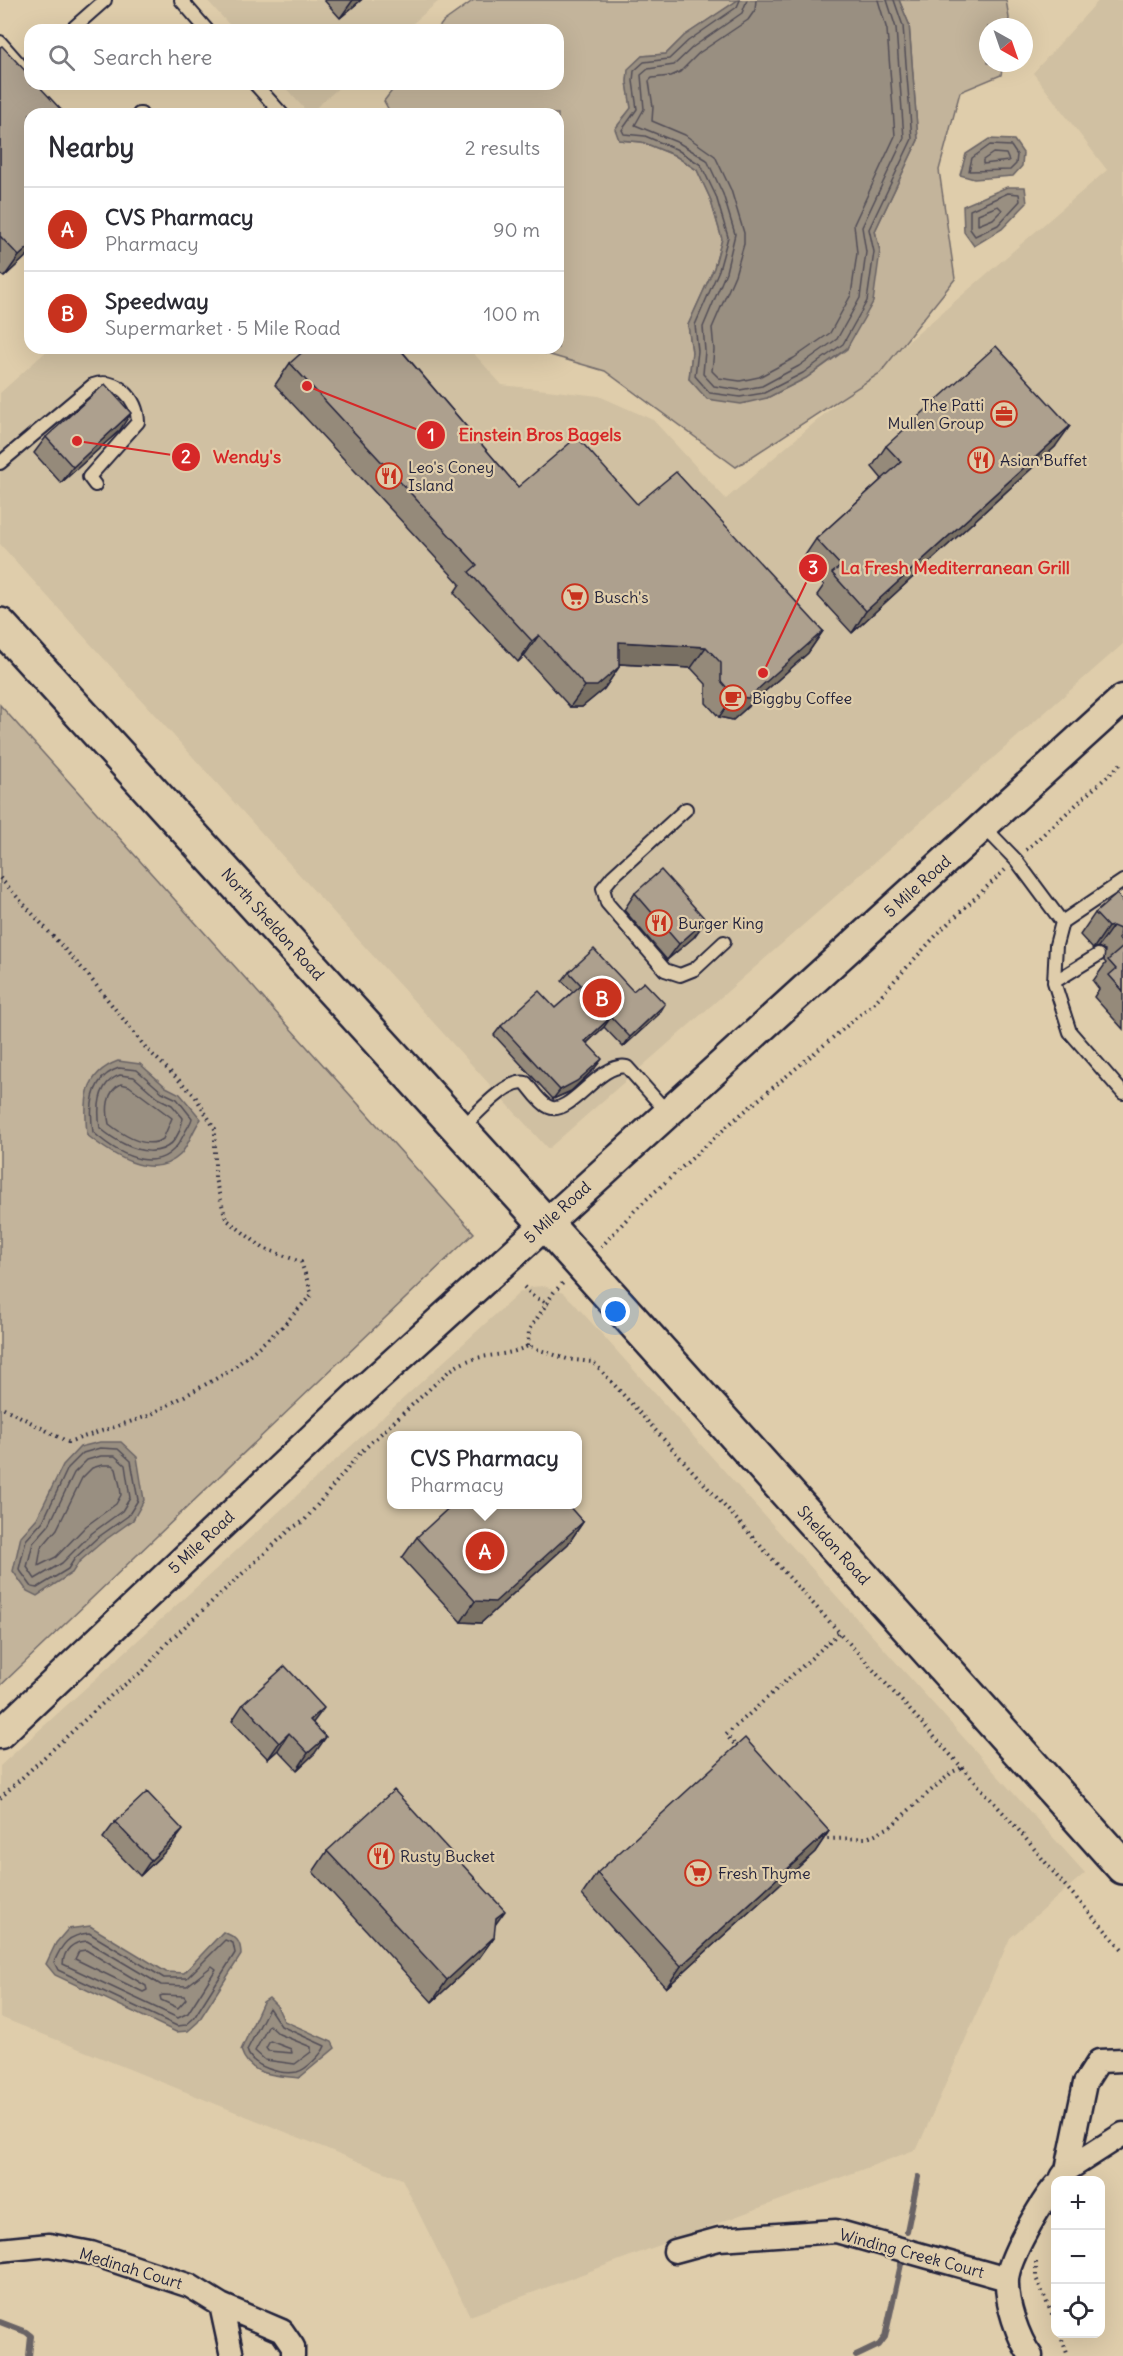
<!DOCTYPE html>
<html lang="en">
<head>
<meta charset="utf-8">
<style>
	:root { --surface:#fff; --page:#f7f7f7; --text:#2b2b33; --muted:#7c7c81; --line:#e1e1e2; --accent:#c8321e }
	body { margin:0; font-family:Delius,sans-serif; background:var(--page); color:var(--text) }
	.controls { position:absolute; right:18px; bottom:18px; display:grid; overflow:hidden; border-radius:12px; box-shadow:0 6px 24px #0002 }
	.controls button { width:54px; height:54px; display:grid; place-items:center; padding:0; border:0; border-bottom:2px solid var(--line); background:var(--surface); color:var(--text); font:30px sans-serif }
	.compass { position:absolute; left:979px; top:18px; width:54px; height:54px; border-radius:50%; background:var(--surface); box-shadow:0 6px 24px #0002; rotate:140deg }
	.you { position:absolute; left:616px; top:1312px; width:21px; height:21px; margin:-15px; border:4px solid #fff; border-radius:50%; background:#1a73e8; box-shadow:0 0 0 9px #1a73e833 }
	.badge { display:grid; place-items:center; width:39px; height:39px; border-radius:50%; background:var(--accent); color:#fff; font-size:20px; font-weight:700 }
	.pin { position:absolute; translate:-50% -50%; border:3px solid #fff; box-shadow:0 2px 6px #0006 }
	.popup { position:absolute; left:387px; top:1431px; width:195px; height:78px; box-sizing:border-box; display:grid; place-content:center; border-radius:12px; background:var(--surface); filter:drop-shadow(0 2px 4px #0005); font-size:20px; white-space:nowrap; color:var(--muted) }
	.popup b { font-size:22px; color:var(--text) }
	.popup::after { content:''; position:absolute; left:50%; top:100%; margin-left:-12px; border:12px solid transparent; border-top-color:var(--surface) }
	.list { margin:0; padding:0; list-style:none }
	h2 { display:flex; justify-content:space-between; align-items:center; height:78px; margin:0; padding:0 24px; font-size:26px }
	h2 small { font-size:20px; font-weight:400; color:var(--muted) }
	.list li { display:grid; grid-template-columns:39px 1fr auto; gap:18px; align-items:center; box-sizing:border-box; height:84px; padding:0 24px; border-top:2px solid var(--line) }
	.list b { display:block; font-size:22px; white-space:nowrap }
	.list p { margin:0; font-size:20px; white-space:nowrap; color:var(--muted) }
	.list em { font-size:20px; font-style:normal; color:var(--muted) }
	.icon { flex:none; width:33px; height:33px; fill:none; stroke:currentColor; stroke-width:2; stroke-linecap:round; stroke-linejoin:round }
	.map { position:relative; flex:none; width:1123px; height:2356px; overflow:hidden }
	.search { position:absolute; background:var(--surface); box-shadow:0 6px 24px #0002; left:24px; top:24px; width:540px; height:66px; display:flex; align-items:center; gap:15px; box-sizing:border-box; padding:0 21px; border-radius:18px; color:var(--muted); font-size:22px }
	.panel { position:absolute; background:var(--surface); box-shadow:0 6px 24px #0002; left:24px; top:108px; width:540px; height:246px; border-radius:18px }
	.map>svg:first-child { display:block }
	.built { fill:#d0c0a2; fill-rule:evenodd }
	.green { fill:#c3b49b; stroke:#726b6b; stroke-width:1.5 }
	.water { fill:#998f81; stroke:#696365; stroke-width:1.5 }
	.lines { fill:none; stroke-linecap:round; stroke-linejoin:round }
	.shore { stroke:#524e57; stroke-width:1.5 }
	.stream { stroke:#696365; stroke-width:6 }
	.service-casing { stroke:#22223b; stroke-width:16 }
	.minor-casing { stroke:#22223b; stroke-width:27 }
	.tertiary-casing { stroke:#22223b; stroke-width:33 }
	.secondary-casing { stroke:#22223b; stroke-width:38 }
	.path { stroke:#22223b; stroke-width:4; stroke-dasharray:1.5 4.5; stroke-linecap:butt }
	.service { stroke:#dfcdab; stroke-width:12 }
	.minor { stroke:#dfcdab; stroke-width:22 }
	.tertiary { stroke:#dfcdab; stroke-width:28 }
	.secondary { stroke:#dfcdab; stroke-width:33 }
	.wall { fill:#958a7a; stroke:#22223b; stroke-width:1.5 }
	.shaded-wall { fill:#797063; stroke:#22223b; stroke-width:1.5 }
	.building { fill:#ada08e; stroke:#22223b; stroke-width:1.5 }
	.labels { text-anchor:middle; stroke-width:4.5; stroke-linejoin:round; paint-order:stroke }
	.poi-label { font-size:16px; fill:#22223b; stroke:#dfcdab; text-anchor:start }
	.street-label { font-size:16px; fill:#22223b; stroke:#dfcdab }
	.leader { fill:none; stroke:#d62828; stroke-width:2 }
	.callout-dot { fill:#d62828; stroke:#dfcdab; stroke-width:2 }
	.mark-label { font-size:18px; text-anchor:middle; font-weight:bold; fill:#fff }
	.callout-label { font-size:18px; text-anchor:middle; font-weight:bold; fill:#d62828; stroke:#dfcdab; stroke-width:4.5; stroke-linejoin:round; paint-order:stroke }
</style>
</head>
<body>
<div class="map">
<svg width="1123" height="2356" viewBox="0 0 1123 2356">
	<rect width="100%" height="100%" fill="#dfcdab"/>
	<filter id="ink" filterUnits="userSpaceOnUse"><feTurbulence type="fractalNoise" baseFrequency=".0167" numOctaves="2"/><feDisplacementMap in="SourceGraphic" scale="12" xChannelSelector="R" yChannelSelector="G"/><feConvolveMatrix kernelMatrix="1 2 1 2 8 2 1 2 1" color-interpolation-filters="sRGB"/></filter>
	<g filter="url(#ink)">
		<path class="built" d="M 207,0 L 440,0 L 405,30 L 234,30 Z
			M 1099,0 L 1123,0 L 1123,644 L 548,1149 L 0,544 L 0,393 L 50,348 L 469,348 L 502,385 L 599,396 L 653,420 L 726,499 L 1107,170 L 1033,73 Z
			M 282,84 L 343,84 L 309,114 Z
			M 544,1286 L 563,1293 L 572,1301 L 1085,1873 L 1010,1938 L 917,2149 L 470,2316 L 402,2179 L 0,2017 L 0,1766 L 519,1293 L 531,1287 ZM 392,1436 L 578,1436 L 578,1504 L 392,1504 Z"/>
		<path class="green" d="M 474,0 L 738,0 L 684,36 L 666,54 L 642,56 C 619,78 629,81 631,109 L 622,119 L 619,140 L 642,142 L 674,155 L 697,170 L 710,198 L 722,239 L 714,268 L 688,325 L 692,352 L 689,379 L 767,398 L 806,378 L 847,349 L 880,252 L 875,231 L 918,140 L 909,24 L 899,0 L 1006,0 L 1009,18 L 1008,27 L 988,27 L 988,63 L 1003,63 L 1001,75 L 960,92 L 939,170 L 955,279 L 880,373 L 736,467 L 605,371 L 526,348 L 558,348 L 558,114 L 391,114 L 384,101 L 397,84 L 558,84 L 558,30 L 437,30 L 443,22 Z
			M 0,705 L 474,1233 L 0,1686 Z"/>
		<path class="water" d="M 738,0 L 899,0 L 909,24 L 918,140 L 875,231 L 880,251 L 873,302 L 847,348 L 806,378 L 767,398 L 741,404 L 707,399 L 689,379 L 692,352 L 688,325 L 714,268 L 722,239 L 710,198 L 697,170 L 674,155 L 642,142 L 619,140 L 615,129 L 631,108 L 627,82 L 628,69 L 642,56 L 666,54 L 684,36 Z
			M 989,139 L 1014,140 L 1023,153 L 1022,166 L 1013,176 L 974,179 L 960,175 L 966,154 Z
			M 1007,187 L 1025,187 L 1027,203 L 1002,229 L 974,246 L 964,232 L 963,206 Z
			M 118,1061 L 140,1064 L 166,1087 L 180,1094 L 201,1119 C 193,1129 188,1147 180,1155 C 152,1182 111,1154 87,1135 C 84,1102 83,1074 118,1061 Z
			M 100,1442 L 121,1442 L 137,1457 L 144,1500 L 133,1520 L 101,1543 L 79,1562 L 72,1573 L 37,1596 L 27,1591 L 13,1571 L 21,1536 L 37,1518 L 63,1465 L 80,1447 Z
			M 90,1926 L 166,1972 L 184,1973 L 223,1932 C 236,1937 241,1940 241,1955 L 198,2022 L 188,2031 L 176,2032 L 55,1975 L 46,1964 L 56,1943 L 68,1929 Z
			M 269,1998 L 277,2006 L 284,2021 L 332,2042 L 335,2048 L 299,2078 C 274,2075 249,2076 241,2050 L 263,2002 Z"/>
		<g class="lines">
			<path class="shore" d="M 740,0 L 737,7 L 688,41 L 669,59 L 644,62 L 634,71 L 633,81 L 637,109 L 622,130 L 624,134 L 645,136 L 676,149 L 701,165 L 716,196 L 728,237 L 719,270 L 695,325 L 698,351 L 695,376 L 710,393 L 740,397 L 764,393 L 803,373 L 843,344 L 867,301 L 874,252 L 869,229 L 912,139 L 903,26 L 894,0
				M 747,0 L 742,13 L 693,47 L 674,65 L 648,69 L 641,75 L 644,109 L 635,125 L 679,143 L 707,160 L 723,194 L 735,234 L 726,272 L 703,327 L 705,351 L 703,374 L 714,386 L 740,390 L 762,386 L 799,366 L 837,339 L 860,298 L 866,252 L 862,227 L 904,138 L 896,28 L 887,0
				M 756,0 L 755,10 L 748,20 L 699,53 L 680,72 L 671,76 L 652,78 L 649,81 L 653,107 L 652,121 L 685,135 L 715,156 L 731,190 L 744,233 L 744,244 L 735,275 L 712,328 L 714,350 L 712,371 L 719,378 L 740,381 L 759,377 L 794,358 L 830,333 L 851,295 L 857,253 L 854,224 L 895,136 L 887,30 L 878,0
				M 990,145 L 1011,146 L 1017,155 L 1016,164 L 1010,170 L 969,171 L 972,158 Z
				M 993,153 L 1006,154 L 1009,161 L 983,164 L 983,160 Z
				M 1008,193 L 1019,194 L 1020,201 L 998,225 L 975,236 L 970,229 L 970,210 Z
				M 998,206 L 1002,210 L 993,219 L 978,225 L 978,214 Z
				M 119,1068 L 137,1070 L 162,1092 L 177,1099 L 192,1118 C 191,1124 186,1129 184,1134 C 163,1179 121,1157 93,1132 C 89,1106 91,1077 119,1068 Z
				M 120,1075 L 134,1077 L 158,1098 L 172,1105 L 183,1118 C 174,1168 129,1153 100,1128 C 97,1108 97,1083 120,1075 Z
				M 121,1084 L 129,1086 L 172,1118 L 163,1139 C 146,1150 123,1135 109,1124 C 106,1110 106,1091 121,1084 Z
				M 100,1448 L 118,1449 L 131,1461 L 138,1500 L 128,1516 L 97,1538 L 75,1558 L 68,1569 L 37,1588 L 32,1587 L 19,1569 L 26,1540 L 43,1521 L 68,1468 L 83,1453 Z
				M 101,1456 L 115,1456 L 125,1465 L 130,1498 L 122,1511 L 92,1533 L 62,1563 L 35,1579 L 27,1567 L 33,1543 L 49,1525 L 74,1473 L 87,1460 Z
				M 102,1465 L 112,1465 L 116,1469 L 120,1486 L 121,1495 L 116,1504 L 86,1526 L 56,1557 L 38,1566 L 41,1548 L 57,1529 L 82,1478 L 92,1468 Z
				M 89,1933 L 164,1978 L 187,1978 L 225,1940 L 233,1943 L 235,1953 L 194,2018 L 186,2025 L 177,2026 L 58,1970 L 54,1962 C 62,1944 68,1935 89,1933 Z
				M 87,1941 L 161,1985 L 187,1986 L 212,1966 L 216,1969 L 188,2013 L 178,2018 L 63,1964 C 64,1949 73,1942 87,1941 Z
				M 86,1950 L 146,1986 L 147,1990 L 143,1992 L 75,1959 L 79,1951 Z
				M 163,1995 L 184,1996 L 186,1999 L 178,2008 L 161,2000 L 160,1996 Z
				M 269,2008 L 281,2026 L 325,2046 C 322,2054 306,2070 297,2072 C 281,2075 251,2067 247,2050 Z
				M 269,2025 L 279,2034 L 311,2047 L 311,2052 L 295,2064 L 265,2060 L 255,2051 Z
				M 270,2041 L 291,2049 L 292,2053 L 268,2051 L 266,2048 Z"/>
			<path class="stream" d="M 907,2231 L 918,2177
				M 0,2322 L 26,2332 L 31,2336 L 29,2356
				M 856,2356 L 879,2345 L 885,2337 L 903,2255"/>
			<g class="service-casing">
				<path id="service" d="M 181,0 L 207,30
					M 71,30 L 105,0
					M 0,42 L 30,76
					M 255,84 L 282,114
					M 139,114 L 141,114
					M 0,463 L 93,385 C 117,377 137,398 138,422 L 89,477 L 95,485
					M 686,809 L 612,877 L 603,888 L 607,903 L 665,970 L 680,975 L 695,969 L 724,942
					M 983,826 L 1016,860 L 1062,922
					M 1123,881 L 1062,922 L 1056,945 L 1054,982 L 1070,1032 L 1123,1093
					M 1054,982 L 1098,955
					M 461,1129 C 474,1117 508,1077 526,1083 C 532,1090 540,1103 549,1107 C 570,1117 600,1061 627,1067 L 667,1112"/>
			</g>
			<g class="minor-casing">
				<path id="minor" d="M 1067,2170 L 1085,2083 L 1099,2061 L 1123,2060
					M 1062,2177 L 1067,2170 L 1123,2134
					M 0,2250 L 49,2245 L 91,2253 L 190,2286 L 221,2305 L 282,2331 L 293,2347 L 293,2356
					M 675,2251 L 719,2239 L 836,2231 L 1007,2279
					M 221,2305 L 232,2356
					M 1031,2356 C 1018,2338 1006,2303 1007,2280 C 1008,2259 1041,2202 1056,2185"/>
			</g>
			<g class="tertiary-casing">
				<path id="tertiary" d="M 0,1734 L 357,1396 L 1123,699"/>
			</g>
			<g class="secondary-casing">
				<path id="secondary" d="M 0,625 L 545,1223 L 1123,1867"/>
			</g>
			<path class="path" d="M 1026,850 L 1123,762
				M 0,878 L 88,975 L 146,1048 L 195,1096 L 215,1129 L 215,1179 L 226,1219 L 263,1248 L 301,1262 L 312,1294 L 282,1327 L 230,1371 L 148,1416 L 68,1442 L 0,1406
				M 601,1247 L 637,1208 L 733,1121 L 873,1004 L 943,928 L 1005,870
				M 524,1287 L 534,1297 L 549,1304
				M 528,1346 L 529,1331 L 554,1292 L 563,1283
				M 738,1748 L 726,1735 L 839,1633
				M 0,1798 L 114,1693 L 144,1670 L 168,1642 L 292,1528 L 304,1521 L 362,1451 L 448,1372 C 479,1349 497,1361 528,1346 L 567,1359 L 592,1362 L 598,1367 L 1017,1828 L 1060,1880 L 1123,1950
				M 823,1835 L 827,1839 L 867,1838 L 890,1827 L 952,1772 L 961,1768
				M 1036,2262 L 1036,2278 L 1056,2323
				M 1060,2334 L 1068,2356"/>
			<use href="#service" class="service"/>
			<use href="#minor" class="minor"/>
			<use href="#tertiary" class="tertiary"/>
			<use href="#secondary" class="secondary"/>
		</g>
		<path class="wall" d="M 324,0 L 361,0 L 340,18 Z
			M 0,47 L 30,114 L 30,253 L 4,277 L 0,274 Z
			M 401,350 L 518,487 L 637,504 L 823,631 L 808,653 L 733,720 L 719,717 L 706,703 L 706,684 L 691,668 L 619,664 L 619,667 L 604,689 L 582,707 L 570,707 L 524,656 L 518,662 L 454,593 L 460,584 L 275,385 L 290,363 Z
			M 120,430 L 61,483 L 34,453 L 46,437 Z
			M 886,446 L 1055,447 L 852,633 L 817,595 L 824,585 L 802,560 L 816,539 L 882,479 L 872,467 Z
			M 635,893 L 706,920 L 694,937 L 667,960 L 624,910 Z
			M 1123,901 L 1123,1029 L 1094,997 L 1099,989 L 1093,981 L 1106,963 L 1104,961 L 1105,950 L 1098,947 L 1093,949 L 1080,935 L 1095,913 Z
			M 569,972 L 633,991 L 659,1014 L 623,1047 L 604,1027 L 587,1043 L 595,1068 L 571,1091 L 553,1099 L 494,1035 L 501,1026 L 555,1008 L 573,992 L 562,981 Z
			M 583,1522 L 568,1544 L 481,1623 L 461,1622 L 402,1558 L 417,1537 Z
			M 243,1704 L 313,1723 L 315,1753 L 297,1770 L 278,1750 L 268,1759 L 232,1721 Z
			M 115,1822 L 171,1846 L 140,1876 L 103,1838 Z
			M 829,1831 L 815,1852 L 666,1988 L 582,1895 L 597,1873 Z
			M 327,1851 L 494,1937 L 479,1958 L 432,2002 L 313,1872 Z"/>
		<path class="shaded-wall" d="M 353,0 L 361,0 L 340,18 Z
			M 30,246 L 30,253 L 4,277 L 19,256 Z
			M 131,413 L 120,430 L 61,483 L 73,467 Z
			M 1070,426 L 1055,447 L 852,633 L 866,611 Z
			M 823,631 L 808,653 L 733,720 L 719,717 L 734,696 Z
			M 539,635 L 524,656 L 518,662 L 532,641 Z
			M 619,642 L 706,647 L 691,668 L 604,663 Z
			M 619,667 L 604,689 L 582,707 L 570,707 L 585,686 Z
			M 706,920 L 694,937 L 667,960 L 679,944 Z
			M 1113,926 L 1098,947 L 1093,949 L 1108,927 Z
			M 665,1004 L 659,1014 L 623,1047 L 630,1037 Z
			M 611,1017 L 604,1027 L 579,1050 L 585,1041 Z
			M 602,1059 L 595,1068 L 571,1091 L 553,1099 L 560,1090 Z
			M 583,1522 L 568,1544 L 481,1623 L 461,1622 L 475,1601 Z
			M 324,1708 L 312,1724 L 310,1720 Z
			M 289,1733 L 278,1750 L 268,1759 L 279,1743 Z
			M 326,1737 L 315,1753 L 297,1770 L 308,1753 Z
			M 183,1830 L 171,1846 L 140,1876 L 151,1860 Z
			M 829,1831 L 815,1852 L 666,1988 L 681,1966 Z
			M 505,1911 L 490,1932 L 496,1918 Z
			M 494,1937 L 479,1958 L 432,2002 L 447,1980 Z"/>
		<path class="building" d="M 2,46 L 30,76 L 30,84 L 37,84 L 65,114 L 30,114 L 30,246 L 19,256 L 0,236 L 0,47 Z
			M 996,346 L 1070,426 L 866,611 L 832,573 L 841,566 L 816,539 L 901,462 L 886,446 Z
			M 307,348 L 399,348 L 518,487 L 577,437 L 637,504 L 676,472 L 823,631 L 748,698 L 734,696 L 721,681 L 721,663 L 706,647 L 619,642 L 619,667 L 597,686 L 585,686 L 539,635 L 532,641 L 469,572 L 477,565 L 290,363 Z
			M 105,384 L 131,413 L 73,467 L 46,437 Z
			M 661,870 L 706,920 L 679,944 L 635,893 Z
			M 1117,894 L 1123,901 L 1123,944 L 1119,939 L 1120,929 L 1113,926 L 1108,927 L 1095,913 Z
			M 1123,947 L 1123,991 L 1109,975 L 1116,969 L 1108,960 Z
			M 594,949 L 633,991 L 644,982 L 665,1004 L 630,1037 L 611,1017 L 585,1041 L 602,1059 L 577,1081 L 560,1090 L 501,1026 L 539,991 L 555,1008 L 581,985 L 569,972 Z
			M 453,1504 L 567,1504 L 583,1522 L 495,1602 L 475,1601 L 417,1537 Z
			M 285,1666 L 324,1708 L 310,1720 L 326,1737 L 308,1753 L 289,1733 L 279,1743 L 243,1704 Z
			M 745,1738 L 829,1831 L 681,1966 L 597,1873 Z
			M 394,1790 L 505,1911 L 496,1918 L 494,1937 L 447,1980 L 327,1851 Z
			M 147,1792 L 183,1830 L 151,1860 L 115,1822 Z"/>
	</g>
	<defs>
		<g id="office-ring" transform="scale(1.35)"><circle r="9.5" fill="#dfcdab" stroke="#c8321e" stroke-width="1.5"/><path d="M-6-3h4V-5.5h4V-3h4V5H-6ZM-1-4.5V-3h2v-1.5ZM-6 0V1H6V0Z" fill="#c8321e"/></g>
		<g id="restaurant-ring" transform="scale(1.35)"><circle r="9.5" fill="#dfcdab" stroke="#c8321e" stroke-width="1.5"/><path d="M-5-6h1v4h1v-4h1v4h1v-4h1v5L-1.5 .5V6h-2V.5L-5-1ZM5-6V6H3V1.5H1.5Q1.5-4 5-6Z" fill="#c8321e"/></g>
		<g id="supermarket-ring" transform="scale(1.35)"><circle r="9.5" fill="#dfcdab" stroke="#c8321e" stroke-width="1.5"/><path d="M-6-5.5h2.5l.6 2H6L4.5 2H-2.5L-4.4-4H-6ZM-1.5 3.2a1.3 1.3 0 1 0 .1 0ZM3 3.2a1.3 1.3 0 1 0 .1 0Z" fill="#c8321e"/></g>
		<g id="cafe-ring" transform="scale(1.35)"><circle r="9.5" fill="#dfcdab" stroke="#c8321e" stroke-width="1.5"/><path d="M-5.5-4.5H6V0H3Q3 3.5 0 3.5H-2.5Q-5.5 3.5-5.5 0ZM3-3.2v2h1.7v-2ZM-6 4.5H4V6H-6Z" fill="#c8321e"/></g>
	</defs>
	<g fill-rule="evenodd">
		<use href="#office-ring" x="1004" y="414"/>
		<use href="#restaurant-ring" x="981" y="460"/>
		<use href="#restaurant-ring" x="389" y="476"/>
		<use href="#supermarket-ring" x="575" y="597"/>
		<use href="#cafe-ring" x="733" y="698"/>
		<use href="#restaurant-ring" x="659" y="923"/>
		<use href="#restaurant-ring" x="381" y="1856"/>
		<use href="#supermarket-ring" x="698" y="1873"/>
	</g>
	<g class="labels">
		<g class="poi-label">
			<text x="984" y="411" text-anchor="end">The Patti<tspan x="984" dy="18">Mullen Group</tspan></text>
			<text x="1000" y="466">Asian Buffet</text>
			<text x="408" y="473">Leo's Coney<tspan x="408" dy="18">Island</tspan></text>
			<text x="594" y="603">Busch's</text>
			<text x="752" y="704">Biggby Coffee</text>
			<text x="678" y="929">Burger King</text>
			<text x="400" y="1862">Rusty Bucket</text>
			<text x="718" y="1879">Fresh Thyme</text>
		</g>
		<g class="street-label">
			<text transform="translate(917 886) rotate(-42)" y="6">5 Mile Road</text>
			<text transform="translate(273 924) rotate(48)" y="6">North Sheldon Road</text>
			<text transform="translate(557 1212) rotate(-42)" y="6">5 Mile Road</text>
			<text transform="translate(201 1542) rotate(-43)" y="6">5 Mile Road</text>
			<text transform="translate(834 1545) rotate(48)" y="6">Sheldon Road</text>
			<text transform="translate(912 2253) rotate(15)" y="6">Winding Creek Court</text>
			<text transform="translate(131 2268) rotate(17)" y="6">Medinah Court</text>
		</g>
	</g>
	<path class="leader" d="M307 386L431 435M77 441L186 457M763 673L813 568"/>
	<g class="callout-dot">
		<circle cx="307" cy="386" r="6"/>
		<circle cx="77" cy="441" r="6"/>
		<circle cx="763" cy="673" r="6"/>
		<circle cx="431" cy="435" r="15"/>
		<circle cx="186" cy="457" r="15"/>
		<circle cx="813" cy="568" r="15"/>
	</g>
	<g class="mark-label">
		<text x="431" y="441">1</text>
		<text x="186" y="463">2</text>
		<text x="813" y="574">3</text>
	</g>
	<g class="callout-label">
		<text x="540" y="441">Einstein Bros Bagels</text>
		<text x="247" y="463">Wendy's</text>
		<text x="955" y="574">La Fresh Mediterranean Grill</text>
	</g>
</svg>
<div class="controls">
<button>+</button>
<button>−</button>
<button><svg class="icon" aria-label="locate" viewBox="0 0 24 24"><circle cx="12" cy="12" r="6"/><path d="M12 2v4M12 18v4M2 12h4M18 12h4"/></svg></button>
</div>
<svg class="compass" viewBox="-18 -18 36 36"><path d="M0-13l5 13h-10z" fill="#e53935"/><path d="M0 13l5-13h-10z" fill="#7c7c81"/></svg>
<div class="you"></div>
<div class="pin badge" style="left:485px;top:1551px">A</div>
<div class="popup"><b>CVS Pharmacy</b>Pharmacy</div>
<div class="pin badge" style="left:602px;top:998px">B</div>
<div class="search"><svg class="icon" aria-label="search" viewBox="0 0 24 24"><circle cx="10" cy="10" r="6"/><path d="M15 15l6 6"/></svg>Search here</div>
<section class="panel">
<h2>Nearby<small>2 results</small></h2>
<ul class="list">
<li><span class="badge">A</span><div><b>CVS Pharmacy</b><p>Pharmacy</p></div><em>90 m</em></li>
<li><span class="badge">B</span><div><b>Speedway</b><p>Supermarket · 5 Mile Road</p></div><em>100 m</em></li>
</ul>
</section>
</div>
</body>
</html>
